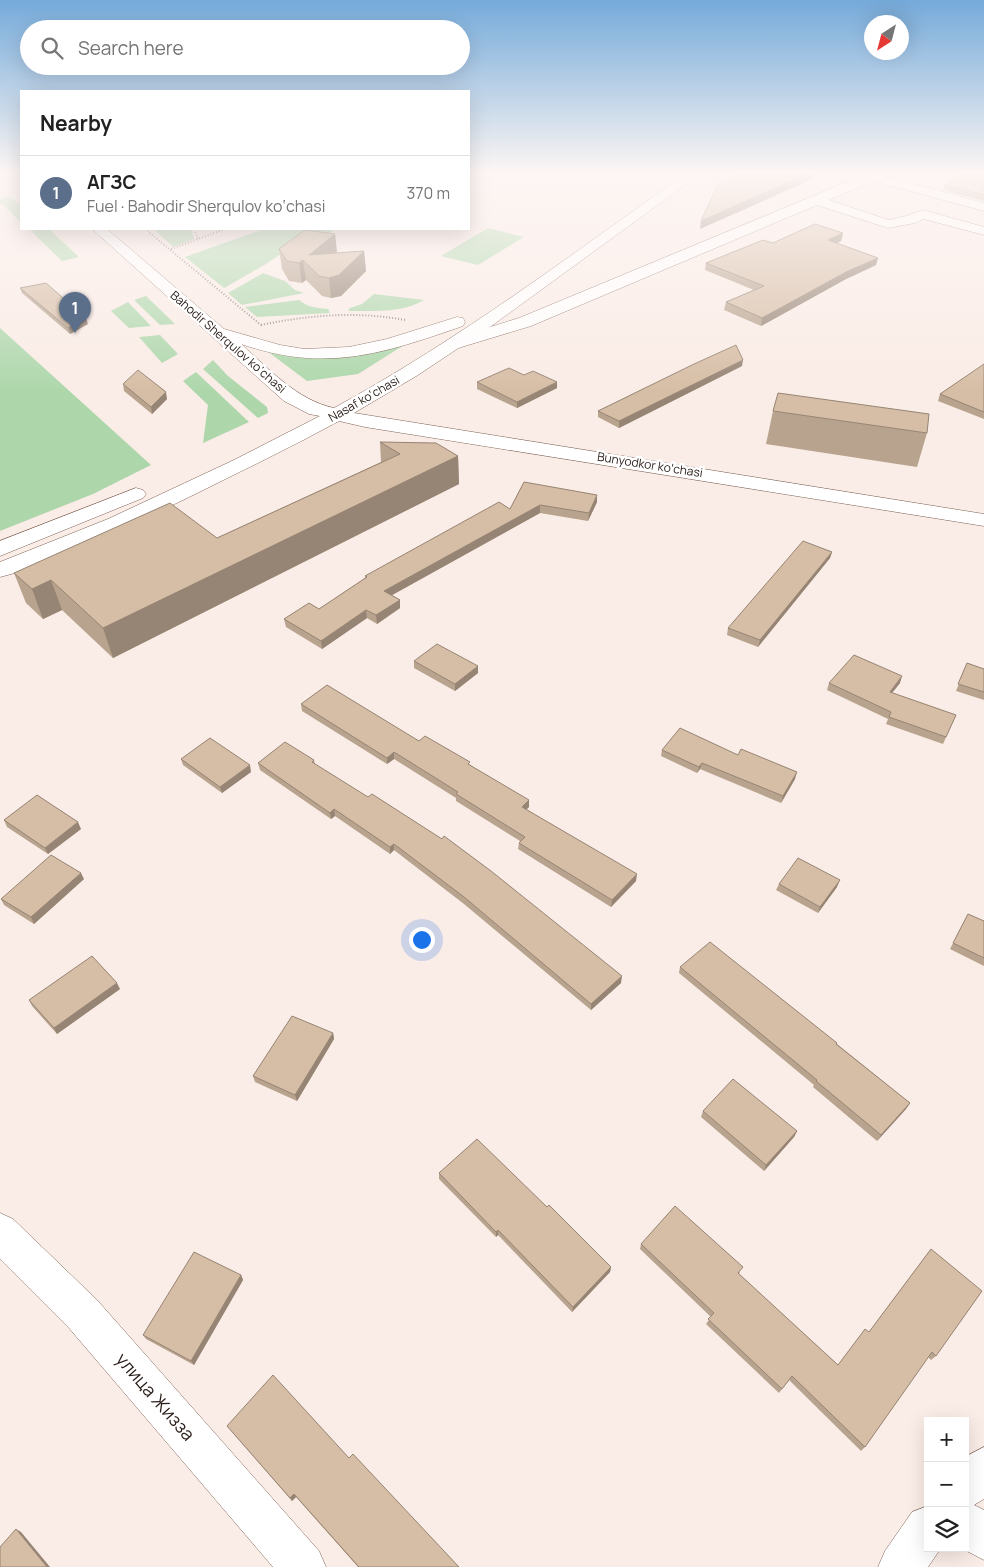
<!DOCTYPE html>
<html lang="en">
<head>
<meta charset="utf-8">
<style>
	:root { --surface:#fff; --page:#f6f6f6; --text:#222; --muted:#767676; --line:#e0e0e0; --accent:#277170 }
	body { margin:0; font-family:Manrope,sans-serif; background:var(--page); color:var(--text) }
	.controls { position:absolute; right:15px; bottom:15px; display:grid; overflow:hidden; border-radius:0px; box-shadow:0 5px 20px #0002 }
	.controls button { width:45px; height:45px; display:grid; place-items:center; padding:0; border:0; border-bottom:1px solid var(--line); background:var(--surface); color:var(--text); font:25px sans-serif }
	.compass { position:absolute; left:864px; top:15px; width:45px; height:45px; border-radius:50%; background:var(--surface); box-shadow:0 5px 20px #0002; rotate:216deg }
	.you { position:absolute; left:421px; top:939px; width:18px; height:18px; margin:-12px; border:4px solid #fff; border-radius:50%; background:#1a73e8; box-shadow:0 0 0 8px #1a73e833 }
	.badge { display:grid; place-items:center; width:32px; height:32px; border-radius:50%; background:var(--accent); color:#fff; font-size:16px; font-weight:700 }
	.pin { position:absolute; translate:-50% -41px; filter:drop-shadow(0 1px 2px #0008) }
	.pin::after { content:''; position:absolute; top:26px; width:18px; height:15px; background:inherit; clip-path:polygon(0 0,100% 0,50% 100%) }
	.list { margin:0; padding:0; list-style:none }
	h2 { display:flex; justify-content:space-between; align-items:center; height:65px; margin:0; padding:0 20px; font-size:21px }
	h2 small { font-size:16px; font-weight:400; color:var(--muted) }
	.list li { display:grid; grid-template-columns:32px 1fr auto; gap:15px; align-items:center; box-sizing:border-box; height:75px; padding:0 20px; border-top:1px solid var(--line) }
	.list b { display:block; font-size:19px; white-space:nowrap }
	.list p { margin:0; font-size:16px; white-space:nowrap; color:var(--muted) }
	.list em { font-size:16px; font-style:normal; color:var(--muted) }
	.icon { flex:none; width:28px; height:28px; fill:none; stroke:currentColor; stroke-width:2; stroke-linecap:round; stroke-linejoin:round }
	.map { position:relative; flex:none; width:984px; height:1567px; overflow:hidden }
	.search { position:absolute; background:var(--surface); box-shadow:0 5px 20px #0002; left:20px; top:20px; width:450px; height:55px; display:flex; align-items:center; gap:12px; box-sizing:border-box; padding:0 18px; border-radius:28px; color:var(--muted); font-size:19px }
	.panel { position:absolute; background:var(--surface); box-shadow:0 5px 20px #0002; left:20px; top:90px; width:450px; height:140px; border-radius:0px }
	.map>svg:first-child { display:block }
	.green { fill:#add7ab }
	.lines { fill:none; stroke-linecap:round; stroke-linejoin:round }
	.minor-casing { stroke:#7e6155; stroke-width:1 }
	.major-casing { stroke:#7e6155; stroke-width:1 }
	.path { stroke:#8b7e79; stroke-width:2; stroke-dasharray:1 2; stroke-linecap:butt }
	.minor { fill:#fff; fill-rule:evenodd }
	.major { fill:#fff; fill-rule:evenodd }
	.wall { fill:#b8a38e }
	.shaded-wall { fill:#968474 }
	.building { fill:#d6bda5; stroke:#968474 }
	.labels { text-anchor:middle; stroke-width:5; stroke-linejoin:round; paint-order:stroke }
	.far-street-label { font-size:12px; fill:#291d18; stroke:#fff }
	.near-street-label { font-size:18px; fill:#291d18; stroke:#fff }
</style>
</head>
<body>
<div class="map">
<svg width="984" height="1567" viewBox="0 0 984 1567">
	<rect width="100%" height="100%" fill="#faece6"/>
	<path class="green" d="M 8,196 L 21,205 L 21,222 L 2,204 L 0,204 L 0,199 Z
		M 488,228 L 524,237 L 478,265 L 441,256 Z
		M 42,229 L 49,229 L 79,257 L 62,261 L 31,231 Z
		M 162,229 L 191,229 L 194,239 L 173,247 L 156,231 Z
		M 264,229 L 325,229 L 333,231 L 326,236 L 306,237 L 266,264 L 224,288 L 185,257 Z
		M 263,273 L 285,281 L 295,290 L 304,293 L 242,305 L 228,293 Z
		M 374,294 L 424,300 C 403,313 372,311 348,311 L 350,308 L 362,304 Z
		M 146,296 L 175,324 L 160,325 L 134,300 Z
		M 299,300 C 307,307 317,308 328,309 L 330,313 L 257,317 L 245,307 Z
		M 128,302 L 151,326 L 129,328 L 111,311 Z
		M 0,328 L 151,465 L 93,494 L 0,531 Z
		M 160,335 L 178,354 L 162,363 L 139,337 Z
		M 409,342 L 358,374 L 307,381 L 267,351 L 295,356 Z
		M 213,360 L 228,376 L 267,407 L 268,413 L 258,418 L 203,369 Z
		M 196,372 L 249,422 L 203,443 L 208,405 L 183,381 Z"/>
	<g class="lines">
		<g class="minor-casing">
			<path id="minor" d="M 871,172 L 889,172 L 885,176 L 984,203 L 984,211 L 873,181 L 829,200 L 889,220 L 906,216 L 923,210 L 984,227 L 984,235 L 924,219 L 915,223 L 888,228 L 817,205 L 531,326 L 455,349 L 449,348 L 446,344 L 449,340 L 519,318 Z
				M 0,1213 L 13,1219 L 97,1300 L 319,1551 L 326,1567 L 273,1567 L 69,1328 L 0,1259 Z
				M 984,1447 L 984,1499 L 974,1505 L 984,1510 L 984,1560 L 961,1548 L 965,1548 L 965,1457 Z
				M 928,1506 L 928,1548 L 941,1548 L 928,1567 L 878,1567 L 885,1551 L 912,1512 Z"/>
		</g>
		<g class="major-casing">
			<path id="major" d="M 12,172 L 21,172 L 21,178 L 16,177 Z
				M 688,172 L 703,172 L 490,327 L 418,375 L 354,413 L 984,514 L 984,526 L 365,427 L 339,421 C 288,449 235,474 183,500 C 126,527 61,562 0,577 L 0,562 L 108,519 L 234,460 L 320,416 L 309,414 L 284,401 L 92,229 L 107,229 L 224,329 L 280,345 L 304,349 L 349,347 L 387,339 L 457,317 L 463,318 L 465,322 L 463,326 C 382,354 326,373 241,344 C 269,369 297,400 334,408 C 459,340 572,254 688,172 Z
				M 136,488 L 143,490 L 146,494 L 143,498 L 0,556 L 0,541 Z"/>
		</g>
		<path class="path" d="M 712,181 L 723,172
			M 145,229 L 261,325
			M 194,229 L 198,239
			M 171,249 L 225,229
			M 261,325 C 309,315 356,311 405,320"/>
		<use href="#minor" class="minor"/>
		<use href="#major" class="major"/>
	</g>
	<path class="wall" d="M 984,172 L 984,201 L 943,190 L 945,185 Z
		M 843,233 L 841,241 L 836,243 L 876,265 L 846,279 L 761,326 L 724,310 L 726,302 L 754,290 L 705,270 L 706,263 L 773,243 Z
		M 335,234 L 337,253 L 364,251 L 366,271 L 341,296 L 331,298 L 322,296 L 306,280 L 302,283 L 289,281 L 282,269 L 279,249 Z
		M 20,288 L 88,324 L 70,334 L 22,293 Z
		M 984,364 L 984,419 L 938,401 L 940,394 Z
		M 742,366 L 619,428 L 598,417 L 598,411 Z
		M 524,375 L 557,382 L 557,388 L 517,408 L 477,389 L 477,382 Z
		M 123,384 L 167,399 L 152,414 L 124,391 Z
		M 773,411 L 927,433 L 917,467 L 766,444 Z
		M 380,442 L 458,456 L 459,484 L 113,658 L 62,610 L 43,619 L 26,603 L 14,573 L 217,538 L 381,462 Z
		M 524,482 L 597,502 L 588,521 L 540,513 L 392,595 L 400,600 L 400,608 L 377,624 L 367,618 L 322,649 L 286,627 L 284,619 L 319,609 L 365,578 L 365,576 L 510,509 Z
		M 832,552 L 830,558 L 758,647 L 727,635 L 728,628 Z
		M 414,661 L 478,673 L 455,691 L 414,668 Z
		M 967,663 L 984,669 L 984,700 L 956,691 Z
		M 829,683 L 900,683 L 892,693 L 956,715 L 943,744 L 886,724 L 888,719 L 827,690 Z
		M 301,704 L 419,741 L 470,765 L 529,807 L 526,809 L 636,881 L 611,907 L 518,849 L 519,843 L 520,841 L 456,801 L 456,798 L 394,759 L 387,764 L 302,711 Z
		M 662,750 L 738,755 L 795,779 L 781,803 L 700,769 L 697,773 L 661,756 Z
		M 181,759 L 251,772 L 222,793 L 183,765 Z
		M 314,760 L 315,764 L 621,983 L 591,1010 L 464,904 L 394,850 L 390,854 L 335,816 L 331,819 L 260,770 L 258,763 Z
		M 4,820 L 81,829 L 48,854 L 7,827 Z
		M 84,879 L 34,924 L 4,905 L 1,899 Z
		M 779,884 L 837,887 L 818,913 L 776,890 Z
		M 968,914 L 984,921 L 984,966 L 950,949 Z
		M 680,967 L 837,1043 L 837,1044 L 910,1103 L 906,1109 L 877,1141 L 813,1087 L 814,1085 L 679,973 Z
		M 120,989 L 57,1034 L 32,1006 L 29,1000 Z
		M 333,1033 L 334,1039 L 297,1101 L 255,1082 L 253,1076 Z
		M 703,1111 L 797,1131 L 794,1137 L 764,1171 L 701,1117 Z
		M 439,1173 L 547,1207 L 611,1267 L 610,1272 L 572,1312 L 498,1235 L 496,1237 L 439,1179 Z
		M 641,1244 L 740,1272 L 739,1274 L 838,1365 L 869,1332 L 931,1249 L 936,1356 L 931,1360 L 928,1357 L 865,1447 L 861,1451 L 789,1380 L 779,1393 L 706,1324 L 711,1317 L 640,1249 Z
		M 241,1275 L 243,1280 L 194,1365 L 146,1339 L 143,1335 Z
		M 227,1426 L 349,1458 L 459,1567 L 358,1567 L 296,1497 L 292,1501 Z"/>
	<path class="shaded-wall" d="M 811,172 L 814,172 L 813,179 L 700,229 L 701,221 Z
		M 843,233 L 841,241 L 827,248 L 828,240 Z
		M 335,234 L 337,254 L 309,255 Z
		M 364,251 L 366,271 L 341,296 L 331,298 L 329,278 Z
		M 878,258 L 876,265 L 846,279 L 761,326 L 762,318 L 848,271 Z
		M 303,260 L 306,280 L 302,283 L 299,263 Z
		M 86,318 L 88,324 L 70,334 L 68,328 Z
		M 743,360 L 742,366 L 619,428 L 619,421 Z
		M 557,382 L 557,388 L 517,408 L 517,402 Z
		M 166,392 L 167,399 L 152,414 L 151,407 Z
		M 458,456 L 459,484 L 113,658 L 103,628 Z
		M 597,495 L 597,502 L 588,521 L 589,513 Z
		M 540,505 L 540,513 L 385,599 L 384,591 Z
		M 832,552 L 830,558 L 758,647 L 760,640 Z
		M 51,580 L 62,610 L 43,619 L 32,589 Z
		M 400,600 L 400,608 L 377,624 L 376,615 Z
		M 366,610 L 367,618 L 322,649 L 321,641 Z
		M 478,666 L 478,673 L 455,691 L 455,684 Z
		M 902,676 L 900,683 L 887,699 L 890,692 Z
		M 394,752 L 394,759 L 387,764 L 387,758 Z
		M 702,763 L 700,769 L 697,773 L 699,767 Z
		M 250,765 L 251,772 L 222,793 L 220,787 Z
		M 797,772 L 795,779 L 781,803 L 783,796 Z
		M 529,800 L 529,807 L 522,814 L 522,807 Z
		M 334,809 L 335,816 L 331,819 L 330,813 Z
		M 78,822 L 81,829 L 48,854 L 45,848 Z
		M 394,844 L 394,850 L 390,854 L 390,847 Z
		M 81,873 L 84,879 L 34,924 L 31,917 Z
		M 637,874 L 636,881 L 611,907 L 612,900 Z
		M 840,880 L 837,887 L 818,913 L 820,907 Z
		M 622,976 L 621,983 L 591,1010 L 591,1004 Z
		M 117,983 L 120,989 L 57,1034 L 54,1028 Z
		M 333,1033 L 334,1039 L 297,1101 L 295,1095 Z
		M 910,1103 L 906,1109 L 877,1141 L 881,1135 Z
		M 797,1131 L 794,1137 L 764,1171 L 766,1165 Z
		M 498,1230 L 498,1235 L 496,1237 L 496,1232 Z
		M 611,1267 L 610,1272 L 572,1312 L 573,1307 Z
		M 241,1275 L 243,1280 L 194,1365 L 191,1361 Z
		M 294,1494 L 296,1497 L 292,1501 L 290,1498 Z
		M 16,1529 L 21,1532 L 50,1567 L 47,1567 Z"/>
	<path class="building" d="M 743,172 L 811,172 L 701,221 L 717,186 Z
		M 968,172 L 984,172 L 984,195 L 945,185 Z
		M 815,224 L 843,233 L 828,240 L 878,258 L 848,271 L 762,318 L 726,302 L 764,286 L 706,263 L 763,240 L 773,243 Z
		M 305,230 L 335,234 L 309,255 L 364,251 L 339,275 L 329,278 L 319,276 L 303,260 L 299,263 L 287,261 L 279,249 Z
		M 46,283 L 86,318 L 68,328 L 20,288 Z
		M 736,345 L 743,360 L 619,421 L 598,411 L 694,364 Z
		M 984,364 L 984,412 L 940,394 Z
		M 509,368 L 524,375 L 533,371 L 557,382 L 517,402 L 477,382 Z
		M 138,370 L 166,392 L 151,407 L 123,384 Z
		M 778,393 L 929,414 L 927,433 L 773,411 Z
		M 380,442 L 436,443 L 458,456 L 103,628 L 51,580 L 32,589 L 14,573 L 170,503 L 217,538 L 400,454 Z
		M 524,482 L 597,495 L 589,513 L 540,505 L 384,591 L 400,600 L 376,615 L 366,610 L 321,641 L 284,619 L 309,603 L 319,609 L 367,577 L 365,576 L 499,502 L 510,509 Z
		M 803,541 L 832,552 L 760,640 L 728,628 Z
		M 437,644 L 478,666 L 455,684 L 414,661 Z
		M 854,655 L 902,676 L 890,692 L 956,715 L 946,737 L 889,717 L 891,712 L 829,683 Z
		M 967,663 L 984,669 L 984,692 L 958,684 Z
		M 327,685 L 419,741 L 425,736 L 470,762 L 468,764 L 529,800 L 522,807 L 637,874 L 612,900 L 519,843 L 525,837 L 456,794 L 458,792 L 394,752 L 387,758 L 301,704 Z
		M 680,728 L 738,755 L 741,749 L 797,772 L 783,796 L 702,763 L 699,767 L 662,750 Z
		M 210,738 L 250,765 L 220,787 L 181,759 Z
		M 285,742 L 314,760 L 312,762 L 368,797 L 372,794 L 442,839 L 444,836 L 491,871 L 622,976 L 591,1004 L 464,897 L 394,844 L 390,847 L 334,809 L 330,813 L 258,763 Z
		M 37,795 L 78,822 L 45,848 L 4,820 Z
		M 51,855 L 81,873 L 31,917 L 1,899 Z
		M 798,858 L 840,880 L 820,907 L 779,884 Z
		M 968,914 L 984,921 L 984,958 L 953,943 Z
		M 710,942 L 837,1043 L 836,1044 L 910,1103 L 881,1135 L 816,1081 L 817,1080 L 680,967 Z
		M 92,956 L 117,983 L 54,1028 L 29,1000 Z
		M 292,1016 L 333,1033 L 295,1095 L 253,1076 Z
		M 733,1079 L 797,1131 L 766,1165 L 703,1111 Z
		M 477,1139 L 547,1207 L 549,1205 L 611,1267 L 573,1307 L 498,1230 L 496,1232 L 439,1173 Z
		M 675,1206 L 743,1267 L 738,1273 L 838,1365 L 865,1329 L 869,1332 L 931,1249 L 982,1291 L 936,1356 L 932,1352 L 865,1447 L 792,1376 L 782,1389 L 708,1319 L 714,1313 L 641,1244 Z
		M 194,1252 L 241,1275 L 191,1361 L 143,1335 Z
		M 273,1375 L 349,1458 L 353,1454 L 459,1567 L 359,1567 L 294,1494 L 290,1498 L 227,1426 Z
		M 16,1529 L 47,1567 L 0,1567 L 0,1547 Z"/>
	<linearGradient id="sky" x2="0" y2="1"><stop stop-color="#75aada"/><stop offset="0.44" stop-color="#fdf6f4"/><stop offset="1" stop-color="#fdf6f4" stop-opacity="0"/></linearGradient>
	<rect width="984" height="392" fill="url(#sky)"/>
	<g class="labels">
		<g class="far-street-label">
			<text transform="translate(228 342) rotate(41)" y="4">Bahodir Sherqulov ko‘chasi</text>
			<text transform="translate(364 399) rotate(-30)" y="4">Nasaf ko‘chasi</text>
			<text transform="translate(650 465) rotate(9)" y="4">Bunyodkor koʻchasi</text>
		</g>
		<g class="near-street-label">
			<text transform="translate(155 1397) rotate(49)" y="6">улица Жизза</text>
		</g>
	</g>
</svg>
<div class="controls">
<button>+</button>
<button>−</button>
<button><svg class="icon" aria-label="layers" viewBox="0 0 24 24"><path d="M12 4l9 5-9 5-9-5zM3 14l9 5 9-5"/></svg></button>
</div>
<svg class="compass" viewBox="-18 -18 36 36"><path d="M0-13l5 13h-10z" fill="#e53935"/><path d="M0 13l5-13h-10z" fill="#767676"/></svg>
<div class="you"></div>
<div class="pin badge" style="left:75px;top:333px;background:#5c6f8a">1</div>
<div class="search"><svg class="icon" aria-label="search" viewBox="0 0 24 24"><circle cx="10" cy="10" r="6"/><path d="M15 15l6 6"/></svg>Search here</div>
<section class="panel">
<h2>Nearby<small></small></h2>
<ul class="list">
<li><span class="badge" style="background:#5c6f8a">1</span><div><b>АГЗС</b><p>Fuel · Bahodir Sherqulov ko‘chasi</p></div><em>370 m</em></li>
</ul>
</section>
</div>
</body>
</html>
